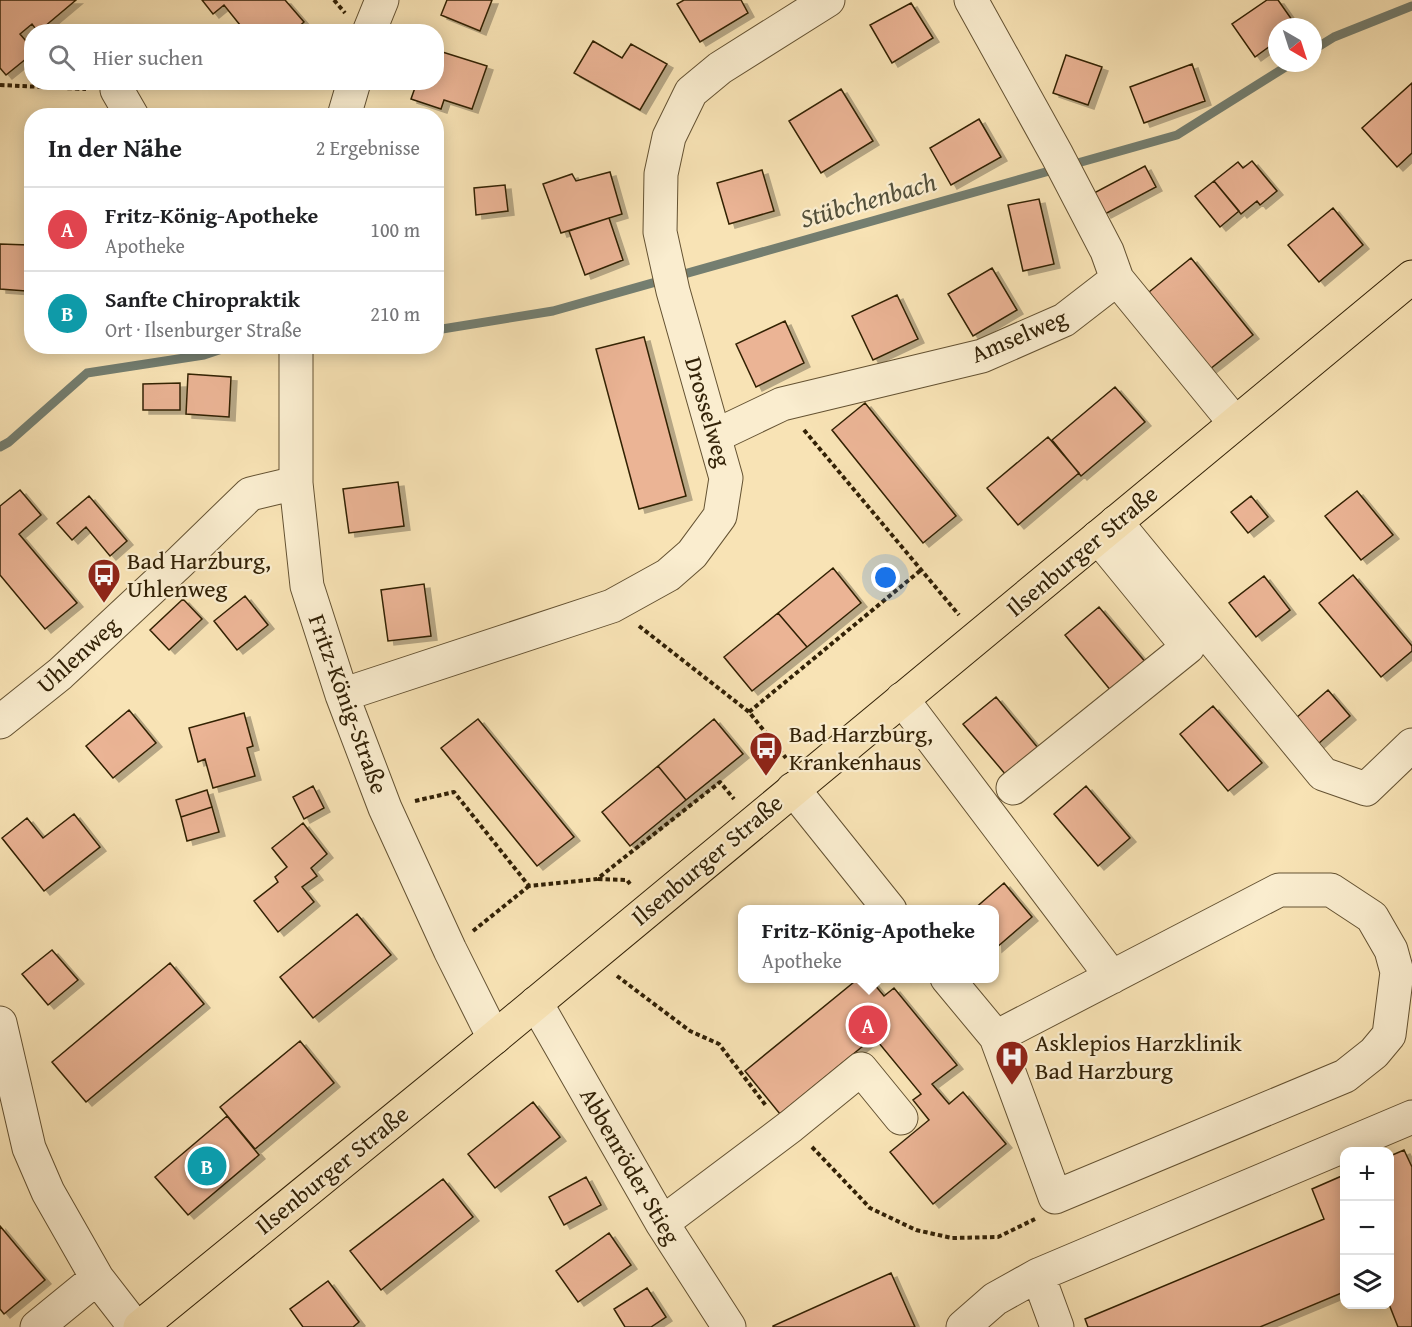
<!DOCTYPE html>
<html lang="de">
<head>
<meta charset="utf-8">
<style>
	:root { --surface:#fff; --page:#f6f6f6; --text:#202124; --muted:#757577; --line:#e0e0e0; --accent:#d93025 }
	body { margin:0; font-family:"Gentium Book Plus",serif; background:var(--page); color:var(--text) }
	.controls { position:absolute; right:18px; bottom:18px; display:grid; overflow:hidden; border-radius:12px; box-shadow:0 3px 15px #0003 }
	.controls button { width:54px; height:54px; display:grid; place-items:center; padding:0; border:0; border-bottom:2px solid var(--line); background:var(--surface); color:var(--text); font:30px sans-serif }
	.compass { position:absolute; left:1268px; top:18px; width:54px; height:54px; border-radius:50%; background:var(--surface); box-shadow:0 3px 15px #0003; rotate:141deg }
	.you { position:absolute; left:886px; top:578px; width:21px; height:21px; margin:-15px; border:4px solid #fff; border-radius:50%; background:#1a73e8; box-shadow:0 0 0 9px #1a73e833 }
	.badge { display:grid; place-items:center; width:39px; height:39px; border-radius:50%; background:var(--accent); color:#fff; font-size:20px; font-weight:700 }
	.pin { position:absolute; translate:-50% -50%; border:3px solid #fff; box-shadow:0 2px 6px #0006 }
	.popup { position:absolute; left:738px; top:905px; width:261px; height:78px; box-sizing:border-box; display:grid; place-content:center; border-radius:12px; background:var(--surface); filter:drop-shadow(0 2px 4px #0005); font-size:20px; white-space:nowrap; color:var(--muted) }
	.popup b { font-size:22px; color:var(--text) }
	.popup::after { content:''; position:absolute; left:50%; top:100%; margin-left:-12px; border:12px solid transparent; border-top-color:var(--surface) }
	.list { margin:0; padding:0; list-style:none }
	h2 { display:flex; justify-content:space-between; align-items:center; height:78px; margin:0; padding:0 24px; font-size:26px }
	h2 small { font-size:20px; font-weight:400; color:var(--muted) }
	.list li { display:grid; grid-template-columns:39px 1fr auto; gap:18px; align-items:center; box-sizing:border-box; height:84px; padding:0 24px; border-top:2px solid var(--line) }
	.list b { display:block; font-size:22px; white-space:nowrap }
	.list p { margin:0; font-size:20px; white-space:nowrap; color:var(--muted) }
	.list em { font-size:20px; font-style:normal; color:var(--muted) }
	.icon { flex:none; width:33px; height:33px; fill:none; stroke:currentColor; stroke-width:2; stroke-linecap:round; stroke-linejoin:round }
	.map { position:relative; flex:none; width:1412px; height:1327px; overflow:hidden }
	.search { position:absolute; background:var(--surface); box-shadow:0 3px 15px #0003; left:24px; top:24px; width:420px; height:66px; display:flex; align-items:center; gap:15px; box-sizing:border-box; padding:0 21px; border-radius:24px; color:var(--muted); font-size:22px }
	.panel { position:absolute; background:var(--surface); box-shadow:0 3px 15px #0003; left:24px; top:108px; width:420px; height:246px; border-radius:24px }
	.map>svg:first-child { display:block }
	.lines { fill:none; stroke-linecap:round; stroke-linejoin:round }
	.stream { stroke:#747e70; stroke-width:9 }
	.building { fill:#ebb495; stroke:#322106; stroke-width:1.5; filter:url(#shadow) }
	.minor-casing { stroke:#645232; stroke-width:35 }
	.major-casing { stroke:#322106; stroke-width:35 }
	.path { stroke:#322106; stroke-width:4; stroke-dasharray:4.5 3; stroke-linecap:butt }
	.minor { stroke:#faedcf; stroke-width:33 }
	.major { stroke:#f8e3b5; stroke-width:33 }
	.labels { text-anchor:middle; stroke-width:4.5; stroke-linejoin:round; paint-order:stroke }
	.street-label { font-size:24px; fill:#322106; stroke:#faedcf }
	.poi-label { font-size:24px; fill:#322106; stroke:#faedcf; text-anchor:start }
	.water-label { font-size:26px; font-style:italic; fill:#53503b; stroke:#faedcf }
</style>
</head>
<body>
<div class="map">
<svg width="1412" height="1327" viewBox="0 0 1412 1327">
	<defs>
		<filter id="shadow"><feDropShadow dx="6" dy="4" stdDeviation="0" flood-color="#0004"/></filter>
	</defs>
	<rect width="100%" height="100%" fill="#f8e3b5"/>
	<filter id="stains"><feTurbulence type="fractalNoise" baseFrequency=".00333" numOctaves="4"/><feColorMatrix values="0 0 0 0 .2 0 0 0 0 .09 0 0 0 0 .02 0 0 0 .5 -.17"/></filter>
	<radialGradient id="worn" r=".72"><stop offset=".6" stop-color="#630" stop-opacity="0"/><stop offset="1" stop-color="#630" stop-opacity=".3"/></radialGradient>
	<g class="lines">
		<path class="stream" d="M 1313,50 L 1334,37 L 1412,6
			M 436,330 L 553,311 L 1177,135 L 1292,63
			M 0,447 L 9,442 L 87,373 L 204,355 L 222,349 L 259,346"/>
	</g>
	<path class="building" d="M 0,0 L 76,0 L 38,32 L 32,24 L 20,34 L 32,48 L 32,54 L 6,75 L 0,68 Z
		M 202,0 L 285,0 L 304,22 L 293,32 L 242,32 L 244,30 L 224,5 L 213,14 Z
		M 447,0 L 492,0 L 480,31 L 441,15 Z
		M 684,0 L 741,0 L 748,13 L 700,42 L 677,4 Z
		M 1267,0 L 1278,0 L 1297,27 L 1277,27 L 1277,41 L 1255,57 L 1232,24 Z
		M 911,3 L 933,38 L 892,63 L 870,25 Z
		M 593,41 L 622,58 L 631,44 L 667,64 L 640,110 L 574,73 Z
		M 436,50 L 487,66 L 472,109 L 444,100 L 441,109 L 411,99 L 417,82 L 436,82 Z
		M 1066,55 L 1102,67 L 1088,105 L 1053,93 Z
		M 1192,64 L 1205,101 L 1144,123 L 1130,87 Z
		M 1412,83 L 1412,153 L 1397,167 L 1362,128 Z
		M 841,89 L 873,141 L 821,173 L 789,121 Z
		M 979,119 L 1001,157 L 951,185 L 930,148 Z
		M 1252,161 L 1277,191 L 1260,205 L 1257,201 L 1241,214 L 1214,181 L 1238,162 L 1243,168 Z
		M 1145,166 L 1156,187 L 1105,214 L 1094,193 Z
		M 762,170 L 774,211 L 729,224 L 717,183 Z
		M 610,172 L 622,214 L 561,233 L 543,184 L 572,174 L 576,181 Z
		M 1214,181 L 1239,211 L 1220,227 L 1195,196 Z
		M 505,185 L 508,211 L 476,215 L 474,188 Z
		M 1039,199 L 1054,264 L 1023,271 L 1008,205 Z
		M 1333,208 L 1363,245 L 1319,282 L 1288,245 Z
		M 609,218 L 623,260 L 585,275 L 569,231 Z
		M 0,244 L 28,245 L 26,291 L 0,289 Z
		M 1191,258 L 1253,335 L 1210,369 L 1149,292 Z
		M 992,268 L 1017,310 L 973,336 L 948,294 Z
		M 897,295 L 918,339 L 873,360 L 852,316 Z
		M 785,321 L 804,363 L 756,387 L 736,344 Z
		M 644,337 L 686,496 L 639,509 L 596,349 Z
		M 188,374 L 231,377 L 229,417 L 186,414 Z
		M 180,383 L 180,410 L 143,410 L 143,384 Z
		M 1115,387 L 1145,422 L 1081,476 L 1052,440 Z
		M 865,403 L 956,516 L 923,543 L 832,430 Z
		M 1048,437 L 1079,473 L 1018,525 L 987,488 Z
		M 398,482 L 404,526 L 349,533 L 343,489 Z
		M 20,490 L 41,515 L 19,534 L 77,603 L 45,629 L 0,575 L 0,506 Z
		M 1357,491 L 1393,535 L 1361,560 L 1325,516 Z
		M 89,496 L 127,541 L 110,556 L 86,527 L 72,540 L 57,523 Z
		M 1251,496 L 1268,517 L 1248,533 L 1231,512 Z
		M 833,568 L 861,603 L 807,647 L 778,613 Z
		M 1353,575 L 1412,646 L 1412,651 L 1381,677 L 1319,603 Z
		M 1264,576 L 1290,610 L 1256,637 L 1229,603 Z
		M 424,584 L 431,636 L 388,641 L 381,590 Z
		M 245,596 L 268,625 L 237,650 L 214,621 Z
		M 183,599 L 202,619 L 169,650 L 150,630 Z
		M 1099,607 L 1147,664 L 1112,692 L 1065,635 Z
		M 778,613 L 807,647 L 752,691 L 724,657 Z
		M 1328,690 L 1350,716 L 1318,744 L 1296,718 Z
		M 996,697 L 1038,748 L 1006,775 L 963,724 Z
		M 1213,706 L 1262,763 L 1228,791 L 1180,734 Z
		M 129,710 L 156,743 L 113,778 L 86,746 Z
		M 244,713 L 253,746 L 247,748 L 255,776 L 213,788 L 205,759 L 198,762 L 189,728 Z
		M 478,719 L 574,837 L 537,866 L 441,748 Z
		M 714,719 L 743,754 L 686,800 L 658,766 Z
		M 658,766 L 686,800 L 630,846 L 602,812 Z
		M 313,786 L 324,808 L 304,819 L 293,797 Z
		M 1086,786 L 1130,838 L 1098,866 L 1054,814 Z
		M 207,790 L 212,807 L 181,817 L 176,800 Z
		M 212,807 L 219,832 L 187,841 L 181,817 Z
		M 74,814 L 100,847 L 44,891 L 2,838 L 27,818 L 43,838 Z
		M 303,823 L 327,854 L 311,868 L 317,876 L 302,887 L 314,902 L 278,932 L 254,901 L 278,882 L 275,877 L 287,867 L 272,848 Z
		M 1004,883 L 1032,917 L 996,948 L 994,910 L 973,910 Z
		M 357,914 L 391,955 L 313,1018 L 280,977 Z
		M 52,950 L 78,980 L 48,1005 L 22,974 Z
		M 170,963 L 204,1004 L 86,1102 L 52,1062 Z
		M 859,978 L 869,978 L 884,996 L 894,988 L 957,1065 L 932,1084 L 949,1104 L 963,1092 L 1006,1144 L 933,1204 L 890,1152 L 929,1120 L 913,1100 L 921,1094 L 874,1037 L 780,1114 L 745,1071 Z
		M 300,1041 L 334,1083 L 255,1149 L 220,1107 Z
		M 533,1102 L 560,1137 L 495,1188 L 468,1154 Z
		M 227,1116 L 259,1155 L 188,1215 L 155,1177 Z
		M 1404,1150 L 1412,1167 L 1412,1327 L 1398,1327 L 1389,1304 L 1390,1156 Z
		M 1344,1175 L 1344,1292 L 1260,1327 L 1088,1327 L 1085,1319 L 1324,1219 L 1312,1189 Z
		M 586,1177 L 601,1205 L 564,1225 L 549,1197 Z
		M 443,1179 L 473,1217 L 381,1290 L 350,1251 Z
		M 0,1226 L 45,1280 L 4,1314 L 0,1309 Z
		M 609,1233 L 631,1265 L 578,1302 L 556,1271 Z
		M 891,1273 L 915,1327 L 773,1327 L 773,1326 Z
		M 328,1281 L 359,1322 L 353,1327 L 303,1327 L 290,1309 Z
		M 647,1288 L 666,1317 L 651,1327 L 625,1327 L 614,1309 Z"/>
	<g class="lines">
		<g class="minor-casing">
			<path id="minor" d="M 369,32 L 382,0
				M 117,90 L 132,116
				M 344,116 L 354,82
				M 1117,279 L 1235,423
				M 296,346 L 296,483 L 307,586 L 342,695 L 385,808 L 450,950 L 494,1038
				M 715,436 L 782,404 L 982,356 L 1064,320 L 1117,279 L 1107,251 L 1057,155 L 971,0
				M 1116,522 L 1323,774 L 1366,789 L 1412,745
				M 342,695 L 612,606 L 668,575 L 692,554 L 720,516 L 726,478 L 673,291 L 660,232 L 661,174 L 669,137 L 691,92 L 720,68 L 828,0
				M 902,699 L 1112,977
				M 0,722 L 60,674 L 179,563 L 250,494 L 296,483
				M 1013,788 L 1188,647 L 1098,537
				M 793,789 L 890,910
				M 947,978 L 996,1037 L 1055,1197 L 1345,1076 L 1374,1053 L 1389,1035 L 1397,972 L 1391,950 L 1372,917 L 1331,890 L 1279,890 L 996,1037
				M 536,1003 L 662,1223 L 729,1327
				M 0,1023 L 29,1148 L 48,1192 L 97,1278 L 135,1327
				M 662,1223 L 791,1126 L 861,1069 L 901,1118
				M 37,1327 L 97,1278
				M 963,1327 L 995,1299 L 1038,1275
				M 1057,1327 L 1038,1275 L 1412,1117"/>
		</g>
		<g class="major-casing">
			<path id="major" d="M 140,1327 L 494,1038 L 1412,277"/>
		</g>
		<path class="path" d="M 334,0 L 345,13
			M 0,85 L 86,89
			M 804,430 L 959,615
			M 639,626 L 749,712 L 786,758
			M 749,712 L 921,570
			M 415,801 L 454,792 L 529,886 L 597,879 L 720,782 L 734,799
			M 598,879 L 627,880 L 630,884
			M 473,931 L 529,886
			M 617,976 L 690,1031 L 719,1044 L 767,1107
			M 812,1147 L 870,1208 L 916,1230 L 952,1238 L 998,1237 L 1035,1219"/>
		<use href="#minor" class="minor"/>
		<use href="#major" class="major"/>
	</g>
	<defs>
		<g id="bus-pin" transform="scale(1.725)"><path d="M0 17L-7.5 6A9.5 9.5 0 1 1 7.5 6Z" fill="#8f2418" stroke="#faedcf"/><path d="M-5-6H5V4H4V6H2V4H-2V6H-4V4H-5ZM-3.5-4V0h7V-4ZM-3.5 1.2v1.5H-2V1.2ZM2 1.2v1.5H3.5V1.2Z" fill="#fff"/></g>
		<g id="hospital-pin" transform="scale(1.725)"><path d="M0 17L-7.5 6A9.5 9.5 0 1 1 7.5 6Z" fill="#8f2418" stroke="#faedcf"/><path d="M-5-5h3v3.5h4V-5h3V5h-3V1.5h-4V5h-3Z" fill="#fff"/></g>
	</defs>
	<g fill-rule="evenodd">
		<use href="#bus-pin" x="104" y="575"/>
		<use href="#bus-pin" x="766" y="748"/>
		<use href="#hospital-pin" x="1012" y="1057"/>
	</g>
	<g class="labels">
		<g class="street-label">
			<text transform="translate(1019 336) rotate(-23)" y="8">Amselweg</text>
			<text transform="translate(708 412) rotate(74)" y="8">Drosselweg</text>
			<text transform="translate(1082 551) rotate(-40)" y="8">Ilsenburger Straße</text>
			<text transform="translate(78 655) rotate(-42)" y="8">Uhlenweg</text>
			<text transform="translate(348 704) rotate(70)" y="8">Fritz-König-Straße</text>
			<text transform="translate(707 860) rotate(-40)" y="8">Ilsenburger Straße</text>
			<text transform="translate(630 1166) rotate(60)" y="8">Abbenröder Stieg</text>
			<text transform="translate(332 1170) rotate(-39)" y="8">Ilsenburger Straße</text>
		</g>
		<g class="poi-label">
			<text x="127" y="569">Bad Harzburg,<tspan x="127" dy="28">Uhlenweg</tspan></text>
			<text x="789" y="742">Bad Harzburg,<tspan x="789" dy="28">Krankenhaus</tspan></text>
			<text x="1035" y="1051">Asklepios Harzklinik<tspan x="1035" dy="28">Bad Harzburg</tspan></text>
		</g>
		<g class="water-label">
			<text transform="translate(868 200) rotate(-16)" y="9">Stübchenbach</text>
		</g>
	</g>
	<rect width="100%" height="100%" filter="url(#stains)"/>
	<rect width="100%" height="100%" fill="url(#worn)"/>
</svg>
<div class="controls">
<button>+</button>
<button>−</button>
<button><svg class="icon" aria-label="layers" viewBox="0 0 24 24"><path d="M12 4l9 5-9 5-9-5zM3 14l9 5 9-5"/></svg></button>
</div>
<svg class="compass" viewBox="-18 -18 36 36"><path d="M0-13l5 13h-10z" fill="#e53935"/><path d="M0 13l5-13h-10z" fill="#757577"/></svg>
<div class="you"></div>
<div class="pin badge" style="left:868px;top:1025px;background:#e0444e">A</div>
<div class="popup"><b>Fritz-König-Apotheke</b>Apotheke</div>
<div class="pin badge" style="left:207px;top:1166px;background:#0f9aa8">B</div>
<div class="search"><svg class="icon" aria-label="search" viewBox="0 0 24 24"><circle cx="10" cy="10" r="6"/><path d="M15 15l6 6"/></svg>Hier suchen</div>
<section class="panel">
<h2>In der Nähe<small>2 Ergebnisse</small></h2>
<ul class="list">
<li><span class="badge" style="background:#e0444e">A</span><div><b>Fritz-König-Apotheke</b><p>Apotheke</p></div><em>100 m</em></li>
<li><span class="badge" style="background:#0f9aa8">B</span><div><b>Sanfte Chiropraktik</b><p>Ort · Ilsenburger Straße</p></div><em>210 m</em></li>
</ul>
</section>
</div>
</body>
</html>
